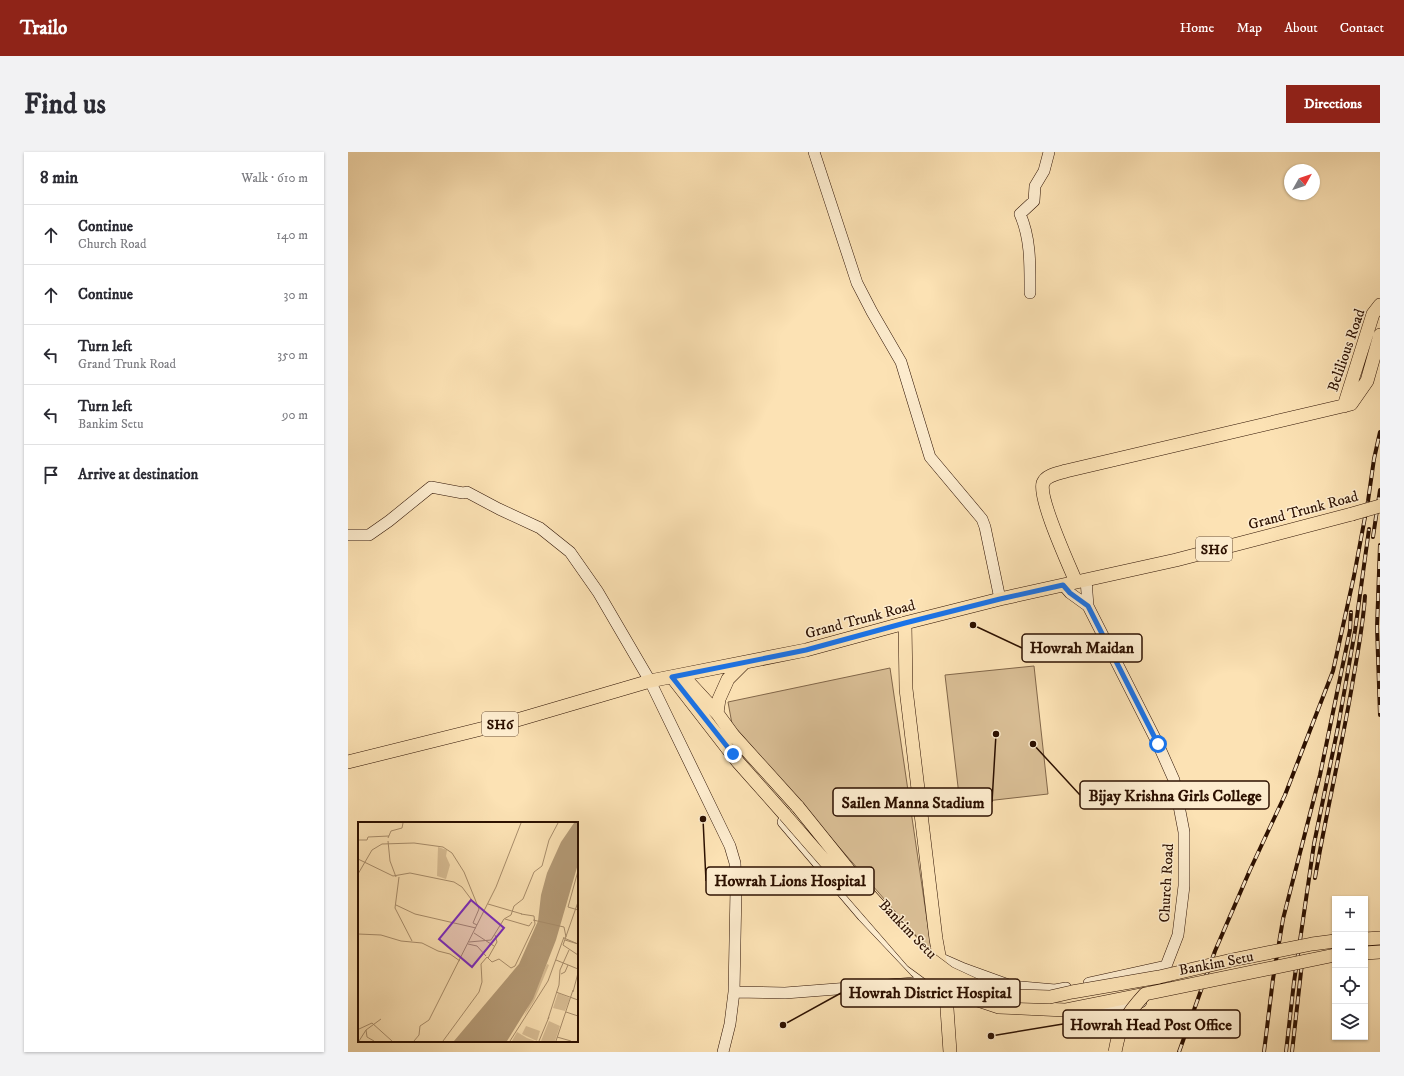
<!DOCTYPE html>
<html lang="en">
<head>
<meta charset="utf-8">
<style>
	:root { --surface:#fff; --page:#f2f2f3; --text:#2b2b33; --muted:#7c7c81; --line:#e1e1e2; --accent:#8f2418 }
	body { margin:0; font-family:"IM FELL DW Pica",serif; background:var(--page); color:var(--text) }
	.controls { position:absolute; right:12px; bottom:12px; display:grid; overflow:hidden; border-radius:0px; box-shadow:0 1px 3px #0004 }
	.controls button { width:36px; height:36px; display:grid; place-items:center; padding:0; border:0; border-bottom:1px solid var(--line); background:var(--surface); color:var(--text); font:20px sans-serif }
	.compass { position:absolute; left:936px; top:12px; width:36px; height:36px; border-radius:50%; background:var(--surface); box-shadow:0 1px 3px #0004; rotate:50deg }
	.stop { position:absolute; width:12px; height:12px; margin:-9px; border:3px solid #1a73e8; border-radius:50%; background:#fff }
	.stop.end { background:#1a73e8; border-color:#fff; box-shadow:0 1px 4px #0008 }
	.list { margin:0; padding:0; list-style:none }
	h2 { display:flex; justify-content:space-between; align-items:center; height:52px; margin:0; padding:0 16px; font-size:17px }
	h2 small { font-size:13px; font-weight:400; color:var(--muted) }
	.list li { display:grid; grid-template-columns:26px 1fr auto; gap:12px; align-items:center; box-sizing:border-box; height:60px; padding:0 16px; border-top:1px solid var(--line) }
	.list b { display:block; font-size:15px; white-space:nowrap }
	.list p { margin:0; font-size:13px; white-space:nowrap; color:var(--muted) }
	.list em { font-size:13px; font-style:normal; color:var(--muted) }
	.icon { flex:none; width:22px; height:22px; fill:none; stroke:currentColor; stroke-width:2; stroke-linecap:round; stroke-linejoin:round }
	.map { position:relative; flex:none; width:1032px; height:900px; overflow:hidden; border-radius:0px }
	header { display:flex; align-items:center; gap:24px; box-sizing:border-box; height:56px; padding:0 20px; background:var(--accent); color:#fff }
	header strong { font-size:19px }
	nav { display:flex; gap:22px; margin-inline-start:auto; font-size:14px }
	.intro { display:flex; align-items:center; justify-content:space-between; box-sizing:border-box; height:96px; padding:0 24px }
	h1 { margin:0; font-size:28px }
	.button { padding:10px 18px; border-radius:0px; background:var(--accent); color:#fff; font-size:14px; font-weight:700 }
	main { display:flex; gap:24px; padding:0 24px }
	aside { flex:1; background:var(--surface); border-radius:0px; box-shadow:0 1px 3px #0004 }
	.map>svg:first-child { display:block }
	.green { fill:#d9be95; stroke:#82674a }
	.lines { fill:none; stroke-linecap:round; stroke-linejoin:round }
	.secondary-casing { stroke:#2c1000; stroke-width:12 }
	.primary-casing { stroke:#2c1000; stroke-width:14 }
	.secondary { stroke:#fdecce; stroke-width:11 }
	.primary { stroke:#fce2b4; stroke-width:13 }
	.rail-casing { stroke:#2c1000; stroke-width:4 }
	.rail { stroke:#fdecce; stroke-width:2.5; stroke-dasharray:8; stroke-linecap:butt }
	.primary-bridge-casing { stroke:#2c1000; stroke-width:14; stroke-linecap:butt }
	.primary-bridge { stroke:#fce2b4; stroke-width:13 }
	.route { stroke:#1a73e8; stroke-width:5 }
	.labels { text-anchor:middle; stroke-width:3; stroke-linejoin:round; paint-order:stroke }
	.shield { fill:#fdecce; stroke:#6b523e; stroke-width:1 }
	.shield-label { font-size:14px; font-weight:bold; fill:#2c1000 }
	.street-label { font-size:15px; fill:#2c1000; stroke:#fdecce }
	.inset-river { fill:none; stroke:#b59b77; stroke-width:2 }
	.inset-road { fill:none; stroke:#a98e6c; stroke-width:1 }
	.view { fill:#7b2cbf; fill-opacity:0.15; stroke:#7b2cbf; stroke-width:2 }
	.inset-edge { fill:none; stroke:#2c1000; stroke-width:2 }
	.leader { fill:none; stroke:#2c1000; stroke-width:1.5 }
	.callout-dot { fill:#2c1000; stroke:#fdecce; stroke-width:1.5 }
	.callout { fill:#fdecce; stroke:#2c1000; stroke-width:1.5 }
	.callout-label { font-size:16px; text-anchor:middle; font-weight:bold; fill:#2c1000 }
</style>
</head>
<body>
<header>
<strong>Trailo</strong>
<nav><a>Home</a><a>Map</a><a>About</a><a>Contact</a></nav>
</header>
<div class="intro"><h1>Find us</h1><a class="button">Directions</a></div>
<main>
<aside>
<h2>8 min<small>Walk · 610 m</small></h2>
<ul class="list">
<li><svg class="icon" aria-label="ahead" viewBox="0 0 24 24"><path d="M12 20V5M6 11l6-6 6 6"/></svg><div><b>Continue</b><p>Church Road</p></div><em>140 m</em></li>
<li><svg class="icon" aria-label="ahead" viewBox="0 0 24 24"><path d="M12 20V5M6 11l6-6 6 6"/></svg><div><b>Continue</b></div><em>30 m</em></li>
<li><svg class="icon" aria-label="left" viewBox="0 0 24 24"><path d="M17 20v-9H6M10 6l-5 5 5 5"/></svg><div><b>Turn left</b><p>Grand Trunk Road</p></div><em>350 m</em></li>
<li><svg class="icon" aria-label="left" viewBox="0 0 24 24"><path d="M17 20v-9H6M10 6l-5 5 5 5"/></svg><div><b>Turn left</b><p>Bankim Setu</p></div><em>90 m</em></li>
<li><svg class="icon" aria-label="arrive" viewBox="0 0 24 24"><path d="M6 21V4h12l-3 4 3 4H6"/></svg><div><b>Arrive at destination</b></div></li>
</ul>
</aside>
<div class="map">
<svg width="1032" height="900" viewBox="0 0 1032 900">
	<rect width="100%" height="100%" fill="#fce2b4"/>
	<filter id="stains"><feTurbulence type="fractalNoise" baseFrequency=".005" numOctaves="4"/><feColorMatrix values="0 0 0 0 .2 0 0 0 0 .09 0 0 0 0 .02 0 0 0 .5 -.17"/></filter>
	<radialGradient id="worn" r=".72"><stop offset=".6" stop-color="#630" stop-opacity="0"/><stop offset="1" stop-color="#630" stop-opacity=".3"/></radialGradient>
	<path class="green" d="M 686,514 L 700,642 L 612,652 L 597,523 Z
		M 542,516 L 584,802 L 384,572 L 380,550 Z"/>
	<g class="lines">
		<g class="secondary-casing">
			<path id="secondary" d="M 466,0 L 509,131 L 524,160 L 553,210 L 582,305 L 634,367 L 637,375 L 652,447
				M 682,141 C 682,114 683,87 672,62 L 686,49 L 687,34 L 696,19 L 701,0
				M 0,383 L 21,383 L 41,369 L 83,335 L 115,341 L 119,340 L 151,357 L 192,376 L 222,400 L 250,440 L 302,529 L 382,694 L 387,711 L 388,737 L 386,840 L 382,872 L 375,900
				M 738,428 L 740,454 L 810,592 L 826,628 L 836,680 L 836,734 L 830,783 L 818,814 L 818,831
				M 715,433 L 722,441 L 740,454
				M 435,670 L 515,764 L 567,819 L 579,830 L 598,842 L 620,849
				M 589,811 L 591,806 L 616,817 L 663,834 L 707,838 L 718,836
				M 741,831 L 818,814
				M 386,840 L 437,841 L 579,830
				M 723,862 L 747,860 L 793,850"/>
		</g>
		<g class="primary-casing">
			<path id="primary" d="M 996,254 L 1025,162 L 1032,153
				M 728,430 C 721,413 690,346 695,331 C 698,323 711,321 718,319 L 1003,252 L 1019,229 L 1032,183
				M 557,471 L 558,537 L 588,787 L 598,842 L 602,900
				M 334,523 L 369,561 L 385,583 L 450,655
				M 324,525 L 390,610 L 437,663
				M 369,561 L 371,547 L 380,527 L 396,511
				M 0,610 L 169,568 L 302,529 L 458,498 L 557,471 L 652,447 L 828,408 L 1004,362
				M 1017,787 L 1032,786
				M 1017,801 L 1032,800
				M 618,844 L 651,855 L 717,858 L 797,842"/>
		</g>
		<use href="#secondary" class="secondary"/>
		<use href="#primary" class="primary"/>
		<g class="rail-casing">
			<path id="rail" d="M 1025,385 L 1032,338
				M 1032,393 L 1029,475 L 1032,563
				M 967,726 C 978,662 993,598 1004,534 C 1009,504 1015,475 1017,444
				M 831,900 L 867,799 L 902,718 L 937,643 L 985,519 L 1006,424 L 1020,349 L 1026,307 L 1032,280
				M 916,900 L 925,827 L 935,767 L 972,623 L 1002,478 L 1003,460
				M 938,900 L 946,830 L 966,692 L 990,575 L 1007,479 L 1021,377
				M 944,900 L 954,811"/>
		</g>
		<use href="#rail" class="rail"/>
		<g class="primary-bridge-casing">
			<path id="primary-bridge" d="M 1004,362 L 1032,354
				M 450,655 L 516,737 L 573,800 L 601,821 L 629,834 L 670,844 L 702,845 L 724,840 L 811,825 L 884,808 L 964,792 L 987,789
				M 437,663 L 564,809 L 590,828 L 618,844
				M 767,900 C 772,872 778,863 797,842 L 987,803"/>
		</g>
		<use href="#primary-bridge" class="primary-bridge"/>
	</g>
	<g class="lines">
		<path class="route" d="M 385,602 L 324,525 L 458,498 L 557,471 L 652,447 L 715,433 L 722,441 L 740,454 L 810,592"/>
	</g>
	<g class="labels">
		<g class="shield">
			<rect x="848" y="385" width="36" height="24" rx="3"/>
			<rect x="134" y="560" width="36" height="24" rx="3"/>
		</g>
		<g class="shield-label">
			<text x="866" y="402">SH6</text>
			<text x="152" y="577">SH6</text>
		</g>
		<g class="street-label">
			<text transform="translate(998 198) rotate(-71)" y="5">Belilious Road</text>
			<text transform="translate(955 358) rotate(-15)" y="5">Grand Trunk Road</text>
			<text transform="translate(512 467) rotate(-15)" y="5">Grand Trunk Road</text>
			<text transform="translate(818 731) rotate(-87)" y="5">Church Road</text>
			<text transform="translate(560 777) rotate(46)" y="5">Bankim Setu</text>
			<text transform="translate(868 811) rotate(-11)" y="5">Bankim Setu</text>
		</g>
	</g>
	<g transform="translate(10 670)">
		<rect width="220" height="220" fill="#fce2b4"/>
		<path d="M 80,25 L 89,28 L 88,34 L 92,43 L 88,57 L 79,54 ZM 189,142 L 191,143 L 176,179 L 166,194 ZM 200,171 L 212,176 L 207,189 L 195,186 ZM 191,199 L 202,204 L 197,219 L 183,219 ZM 168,204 L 182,209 L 179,219 L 164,212 ZM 159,210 L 169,216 L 177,219 L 154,219 Z" fill="#d9be95"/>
		<path d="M 216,1 L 220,1 L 220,42 L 198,118 L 175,177 L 149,219 L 96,219 L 161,142 L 180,99 L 183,73 L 189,51 L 203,20 Z" fill="#b59b77"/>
		<path class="inset-river" d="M 176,114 L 192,129M 174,118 L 178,123 L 178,149 L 183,155M 173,176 L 176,160 L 166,141 L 174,119"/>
		<path class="inset-road" d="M 30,16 L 33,9 L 44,6 L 45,1M 0,18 L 9,18 L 10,15 L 31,14M 30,19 L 32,39 L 38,55M 0,37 L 35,54 L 52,51 L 96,60 L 104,65 L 116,81M 0,52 L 14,28 L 24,22 L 56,21 L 85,25 L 94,31 L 106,50 L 121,87M 41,55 L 37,86 L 54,119M 220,80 L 205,123 L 220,133M 130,82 L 164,92M 38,83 L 57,92 L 118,106M 220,88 L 210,85 L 220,49M 147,97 L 171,104 L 174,100M 175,98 L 206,105 L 208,115M 119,103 L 115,101 L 121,87M 116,111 L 136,124M 0,112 L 23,113 L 43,119 L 64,121 L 80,129 L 92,132 L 102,139M 206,116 L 220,122M 207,118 L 220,122M 111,120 L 133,118 L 146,97 L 153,93 L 156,84 L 165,77 L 176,50 L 184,44 L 191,18 L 200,1M 110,122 L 119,124 L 128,134M 129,135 L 134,140 L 141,137 L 153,146 L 157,144 L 177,102 L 176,94 L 163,92M 130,136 L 139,120 L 137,113M 198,138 L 220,147M 203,152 L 207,150 L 210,143M 198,170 L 220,178M 215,170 L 220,151M 208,190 L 220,194M 190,197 L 201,163 L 202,148 L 211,128M 1,207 L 14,201 L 34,219M 199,215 L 213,219M 1,219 L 8,208M 16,219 L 9,215 L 8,208 L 23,197M 56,219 L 61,213 L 62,204 L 71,198 L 138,65 L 163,1M 85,219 L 121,170 L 124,160 L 123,142 L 129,135M 152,219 L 190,159 L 206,115M 181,219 L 191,195M 198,219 L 215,168"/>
		<path class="view" d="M 113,78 L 146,106 L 114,145 L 81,117 Z"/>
		<rect width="220" height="220" class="inset-edge"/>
	</g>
	<path class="leader" d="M625 473L674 496M685 592L732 643M648 582L644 650M355 667L358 729M435 873L493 841M643 884L715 872"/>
	<g class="callout-dot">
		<circle cx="625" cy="473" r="4"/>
		<circle cx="685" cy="592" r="4"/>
		<circle cx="648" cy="582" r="4"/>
		<circle cx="355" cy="667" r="4"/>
		<circle cx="435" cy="873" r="4"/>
		<circle cx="643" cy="884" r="4"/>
	</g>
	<g class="callout">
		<rect x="674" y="482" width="120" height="28" rx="4"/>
		<rect x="732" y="629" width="189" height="28" rx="4"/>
		<rect x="485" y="636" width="159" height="28" rx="4"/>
		<rect x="358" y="715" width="168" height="28" rx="4"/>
		<rect x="493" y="827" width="179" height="28" rx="4"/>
		<rect x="715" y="858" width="177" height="28" rx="4"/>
	</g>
	<g class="callout-label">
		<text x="734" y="501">Howrah Maidan</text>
		<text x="827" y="649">Bijay Krishna Girls College</text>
		<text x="565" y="656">Sailen Manna Stadium</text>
		<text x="442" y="734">Howrah Lions Hospital</text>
		<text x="582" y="846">Howrah District Hospital</text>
		<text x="803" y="878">Howrah Head Post Office</text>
	</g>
	<rect width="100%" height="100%" filter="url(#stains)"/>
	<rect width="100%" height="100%" fill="url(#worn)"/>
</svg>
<div class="controls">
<button>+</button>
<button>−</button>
<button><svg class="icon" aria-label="locate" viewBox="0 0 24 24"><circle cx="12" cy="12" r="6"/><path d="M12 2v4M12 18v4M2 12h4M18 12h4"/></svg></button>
<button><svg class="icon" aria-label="layers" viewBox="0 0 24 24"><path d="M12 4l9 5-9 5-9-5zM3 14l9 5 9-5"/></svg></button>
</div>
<svg class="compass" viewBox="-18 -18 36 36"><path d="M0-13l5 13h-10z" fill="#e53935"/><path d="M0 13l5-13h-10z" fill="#7c7c81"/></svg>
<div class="stop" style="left:810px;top:592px"></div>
<div class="stop end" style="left:385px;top:602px"></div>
</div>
</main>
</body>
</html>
